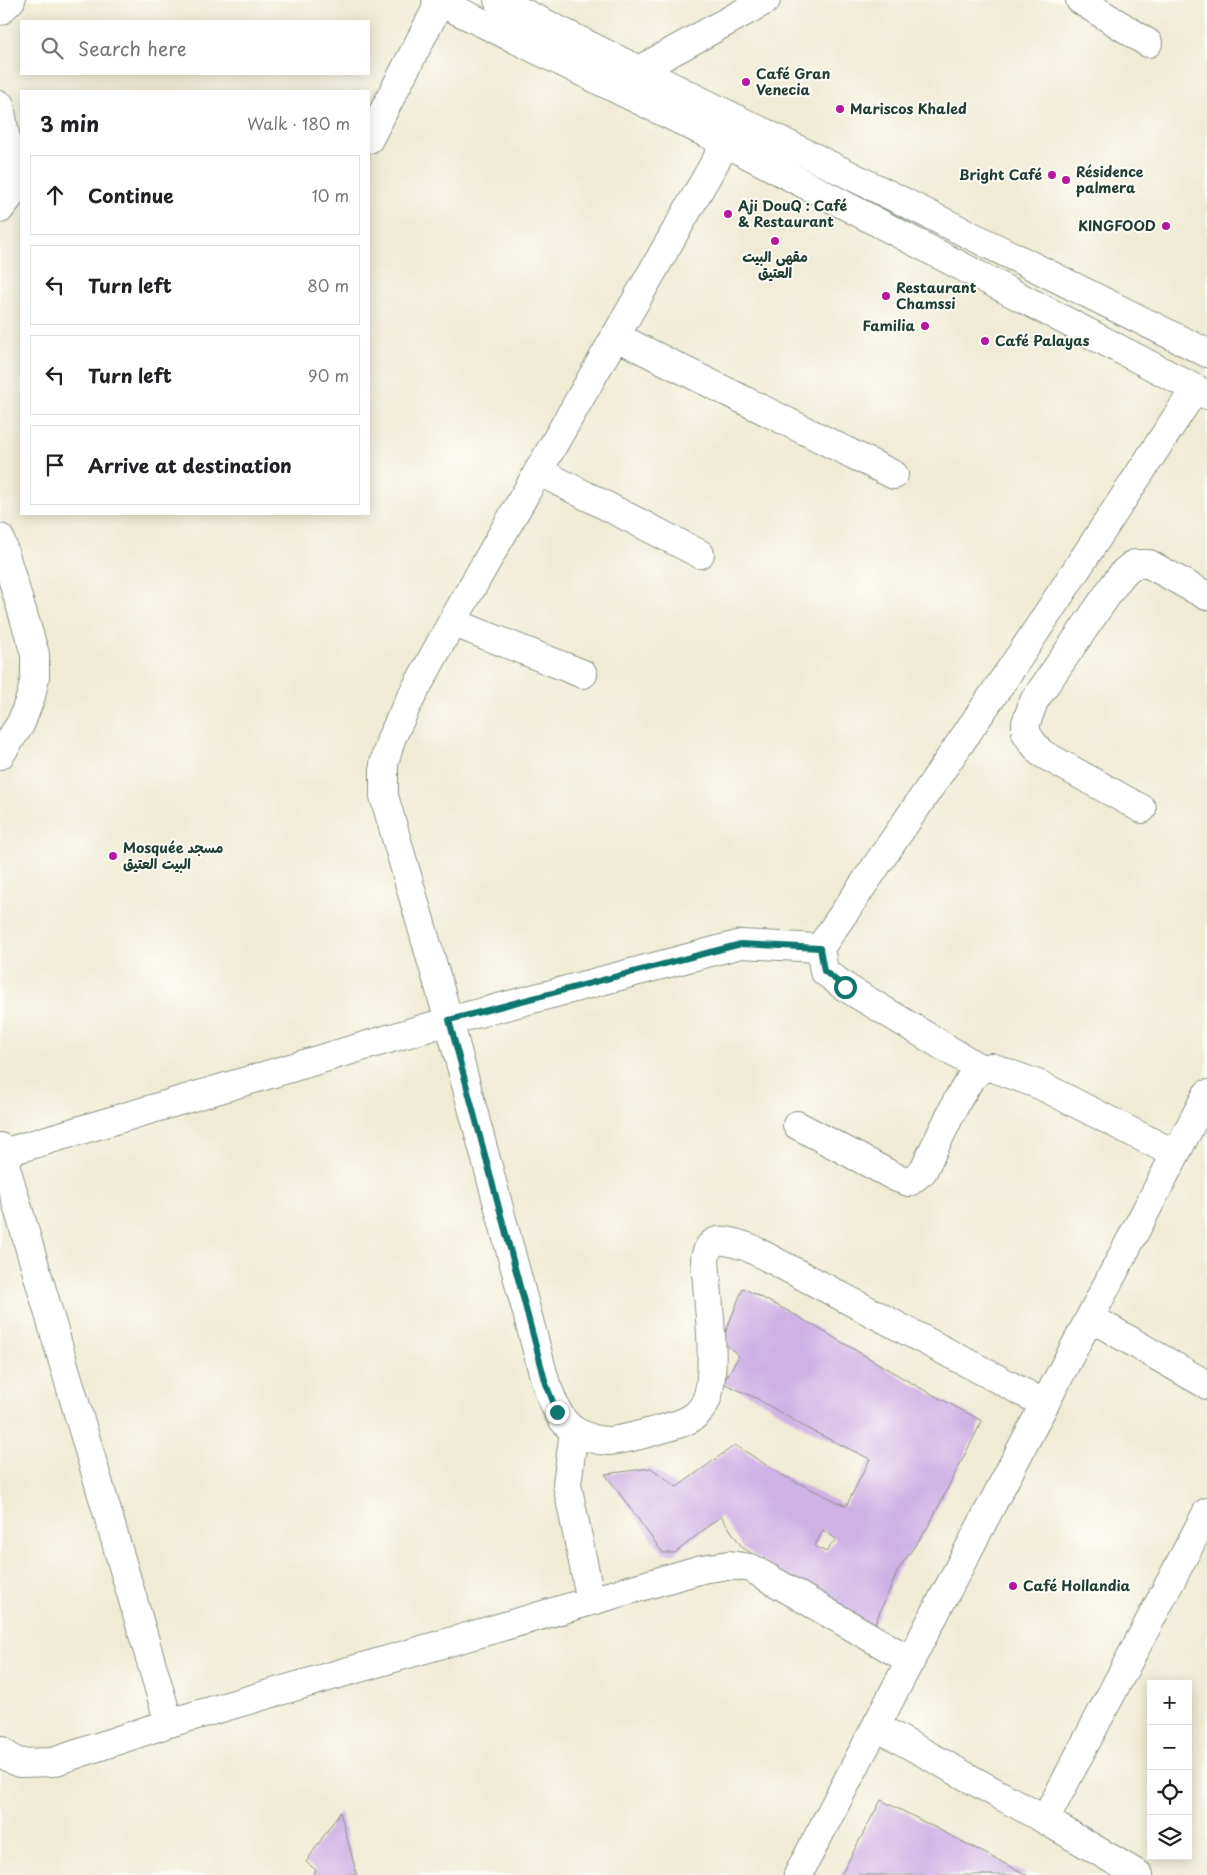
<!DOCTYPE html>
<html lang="en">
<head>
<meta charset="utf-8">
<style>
	:root { --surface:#fff; --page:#f2f2f2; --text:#202124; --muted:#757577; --line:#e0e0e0 }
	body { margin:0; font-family:"Playpen Sans","Playpen Sans Arabic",sans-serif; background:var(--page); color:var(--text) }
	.controls { position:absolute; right:15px; bottom:15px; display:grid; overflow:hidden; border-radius:0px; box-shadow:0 2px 12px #0003 }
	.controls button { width:45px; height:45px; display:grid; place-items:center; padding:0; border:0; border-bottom:1px solid var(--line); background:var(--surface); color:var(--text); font:25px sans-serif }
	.stop { position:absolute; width:15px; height:15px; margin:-11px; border:4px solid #0f766e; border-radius:50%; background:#fff }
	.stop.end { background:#0f766e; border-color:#fff; box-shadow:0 1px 5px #0008 }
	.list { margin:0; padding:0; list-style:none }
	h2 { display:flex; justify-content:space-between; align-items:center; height:65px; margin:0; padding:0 20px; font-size:21px }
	h2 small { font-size:16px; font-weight:400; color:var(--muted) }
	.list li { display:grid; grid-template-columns:32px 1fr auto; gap:15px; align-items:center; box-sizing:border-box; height:80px; margin:0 10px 10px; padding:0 10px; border:1px solid var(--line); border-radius:0px }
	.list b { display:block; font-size:19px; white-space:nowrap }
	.list em { font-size:16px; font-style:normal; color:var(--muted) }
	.icon { flex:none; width:28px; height:28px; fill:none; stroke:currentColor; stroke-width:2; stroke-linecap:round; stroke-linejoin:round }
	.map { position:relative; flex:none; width:1207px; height:1875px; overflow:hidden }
	.search { position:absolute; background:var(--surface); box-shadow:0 2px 12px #0003; left:20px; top:20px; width:350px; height:55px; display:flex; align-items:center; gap:12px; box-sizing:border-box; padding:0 18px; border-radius:0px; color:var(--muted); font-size:19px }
	.panel { position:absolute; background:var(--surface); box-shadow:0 2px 12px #0003; left:20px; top:90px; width:350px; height:425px; border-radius:0px }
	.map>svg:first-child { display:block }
	.building { fill:#cfb1e5; fill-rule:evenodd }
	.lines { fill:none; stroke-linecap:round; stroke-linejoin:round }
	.minor-casing { stroke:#889484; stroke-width:30 }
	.tertiary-casing { stroke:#889484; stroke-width:30 }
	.minor { stroke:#fff; stroke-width:28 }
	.tertiary { stroke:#fff; stroke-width:28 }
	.route { stroke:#0f766e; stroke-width:6 }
	.poi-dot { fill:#b5179e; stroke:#fdfcf7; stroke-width:2 }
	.labels { text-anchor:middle; stroke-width:4; stroke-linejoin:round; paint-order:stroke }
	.poi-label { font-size:14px; font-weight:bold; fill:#1f3d34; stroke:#fdfcf7; text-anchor:start }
</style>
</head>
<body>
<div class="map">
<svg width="1207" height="1875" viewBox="0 0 1207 1875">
	<rect width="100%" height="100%" fill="#fdfcf7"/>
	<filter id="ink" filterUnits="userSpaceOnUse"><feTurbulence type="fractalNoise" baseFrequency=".02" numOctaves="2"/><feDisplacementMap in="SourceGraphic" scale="10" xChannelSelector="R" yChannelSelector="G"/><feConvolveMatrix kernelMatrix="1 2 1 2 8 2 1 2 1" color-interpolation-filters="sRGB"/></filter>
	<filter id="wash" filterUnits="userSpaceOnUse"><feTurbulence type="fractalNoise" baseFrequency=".0096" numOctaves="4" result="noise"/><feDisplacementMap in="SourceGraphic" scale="20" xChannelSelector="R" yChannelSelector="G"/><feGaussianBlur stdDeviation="1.12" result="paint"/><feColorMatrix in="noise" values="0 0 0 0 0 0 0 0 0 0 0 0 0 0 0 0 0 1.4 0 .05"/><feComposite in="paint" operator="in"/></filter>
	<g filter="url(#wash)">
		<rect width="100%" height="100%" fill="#f0ebd4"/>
		<g id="blocks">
			<path class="building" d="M 743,1288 L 792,1313 L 913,1384 L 982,1421 L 928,1527 L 898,1570 L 873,1628 L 795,1583 L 742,1547 L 721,1516 L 675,1553 L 663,1553 L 605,1474 L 651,1468 L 677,1487 L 735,1445 L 782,1475 L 846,1506 L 870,1459 L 808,1429 L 756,1398 L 723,1383 L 739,1356 L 722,1341 ZM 823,1530 L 836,1539 L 826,1552 L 815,1546 Z
				M 881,1800 L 932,1826 L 1027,1875 L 841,1875 Z
				M 340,1812 L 357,1875 L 313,1875 L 316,1870 L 306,1862 Z"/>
		</g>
	</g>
	<g filter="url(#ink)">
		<use href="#blocks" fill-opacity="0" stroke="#889484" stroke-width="1"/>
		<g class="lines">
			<g class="minor-casing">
				<path id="minor" d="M 1080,0 L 1148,43
					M 0,11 L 11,0
					M 629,89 L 639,70 L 766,0
					M 0,105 L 13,180 L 10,196 L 0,209
					M 369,139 L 440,2
					M 726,143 L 452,622 L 407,705 L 391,739 L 384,764 L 384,796 L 449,1021 L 546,1384 C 553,1400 558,1421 575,1431 C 584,1436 597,1441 608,1441 C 621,1441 672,1427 686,1421 C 693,1418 701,1411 705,1403 C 719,1376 707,1293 705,1260 C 709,1232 728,1241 748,1247 L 1045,1404
					M 615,336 L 894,475
					M 538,471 L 700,554
					M 0,538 L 35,654 L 35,677 L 31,696 L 21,723 L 0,755
					M 452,622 L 583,674
					M 1142,809 L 1041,753 L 1032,742 L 1026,733 L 1026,723 L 1034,701 L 1114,585 L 1124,572 L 1134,564 L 1149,564 L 1207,596
					M 981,1069 L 845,987 L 824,971 L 820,948 L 1021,654 L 1195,389
					M 797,1125 L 895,1177 L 909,1182 L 923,1171 L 958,1099 L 971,1078 L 981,1069 L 991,1067 L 1040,1085 L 1175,1154
					M 0,1147 L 169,1723
					M 0,1154 L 449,1021 L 741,944 L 820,948
					M 1091,1318 L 1207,1385
					M 574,1431 L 567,1484 L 591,1601
					M 877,1727 L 1045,1820 L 1139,1875
					M 0,1750 L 10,1758 L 19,1763 L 53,1762 L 169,1723 L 702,1569 L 729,1565 L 751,1568 L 911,1661
					M 1045,1820 L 1207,1512
					M 798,1875 L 1207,1094"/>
			</g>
			<g class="tertiary-casing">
				<path id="tertiary" d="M 436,0 L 726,143 L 1207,395
					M 498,0 L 1207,353"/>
			</g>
			<use href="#minor" class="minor"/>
			<use href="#tertiary" class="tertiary"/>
		</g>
	</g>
	<g class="lines" filter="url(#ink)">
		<path class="route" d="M 557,1412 L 546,1384 L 449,1020 L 741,944 L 820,948 L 824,971 L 845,987"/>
	</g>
	<g class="poi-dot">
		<circle cx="746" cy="82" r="5"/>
		<circle cx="840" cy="109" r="5"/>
		<circle cx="1052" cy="175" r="5"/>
		<circle cx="1066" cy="180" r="5"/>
		<circle cx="728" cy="214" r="5"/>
		<circle cx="1166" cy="226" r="5"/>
		<circle cx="775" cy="241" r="5"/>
		<circle cx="886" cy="296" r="5"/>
		<circle cx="925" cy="326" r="5"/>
		<circle cx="985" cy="341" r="5"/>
		<circle cx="113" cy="856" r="5"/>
		<circle cx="1013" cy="1586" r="5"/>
	</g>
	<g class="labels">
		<g class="poi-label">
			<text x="756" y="79">Café Gran<tspan x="756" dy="16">Venecia</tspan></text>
			<text x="850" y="114">Mariscos Khaled</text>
			<text x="1076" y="177">Résidence<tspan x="1076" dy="16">palmera</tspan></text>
			<text x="1042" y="180" text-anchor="end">Bright Café</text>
			<text x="738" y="211">Aji DouQ : Café<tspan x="738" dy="16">&amp; Restaurant</tspan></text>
			<text x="1156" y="231" text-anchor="end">KINGFOOD</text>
			<text x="775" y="262" text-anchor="middle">مقهى البيت<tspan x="775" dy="16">العتيق</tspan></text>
			<text x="896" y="293">Restaurant<tspan x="896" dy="16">Chamssi</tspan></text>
			<text x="915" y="331" text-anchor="end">Familia</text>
			<text x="995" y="346">Café Palayas</text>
			<text x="123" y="853">Mosquée مسجد<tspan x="123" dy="16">البيت العتيق</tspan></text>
			<text x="1023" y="1591">Café Hollandia</text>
		</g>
	</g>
</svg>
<div class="controls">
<button>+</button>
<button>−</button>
<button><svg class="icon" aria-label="locate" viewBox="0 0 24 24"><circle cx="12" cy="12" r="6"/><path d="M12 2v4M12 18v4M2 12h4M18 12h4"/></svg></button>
<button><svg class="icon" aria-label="layers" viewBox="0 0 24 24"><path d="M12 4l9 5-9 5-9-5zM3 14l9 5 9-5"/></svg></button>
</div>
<div class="stop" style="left:845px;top:987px"></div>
<div class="stop end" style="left:557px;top:1412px"></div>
<div class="search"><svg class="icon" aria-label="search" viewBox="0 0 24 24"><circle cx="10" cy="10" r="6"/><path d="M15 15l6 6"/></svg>Search here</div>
<section class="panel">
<h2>3 min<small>Walk · 180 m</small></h2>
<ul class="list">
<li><svg class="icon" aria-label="ahead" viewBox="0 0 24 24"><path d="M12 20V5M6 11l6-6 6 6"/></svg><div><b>Continue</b></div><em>10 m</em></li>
<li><svg class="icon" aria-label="left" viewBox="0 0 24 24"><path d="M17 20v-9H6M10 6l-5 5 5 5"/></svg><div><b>Turn left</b></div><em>80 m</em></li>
<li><svg class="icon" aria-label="left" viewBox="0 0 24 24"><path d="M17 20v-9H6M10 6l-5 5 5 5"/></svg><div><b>Turn left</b></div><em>90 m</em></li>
<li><svg class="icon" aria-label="arrive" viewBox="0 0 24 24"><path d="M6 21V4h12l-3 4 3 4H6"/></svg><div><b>Arrive at destination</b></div></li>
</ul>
</section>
</div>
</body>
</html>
